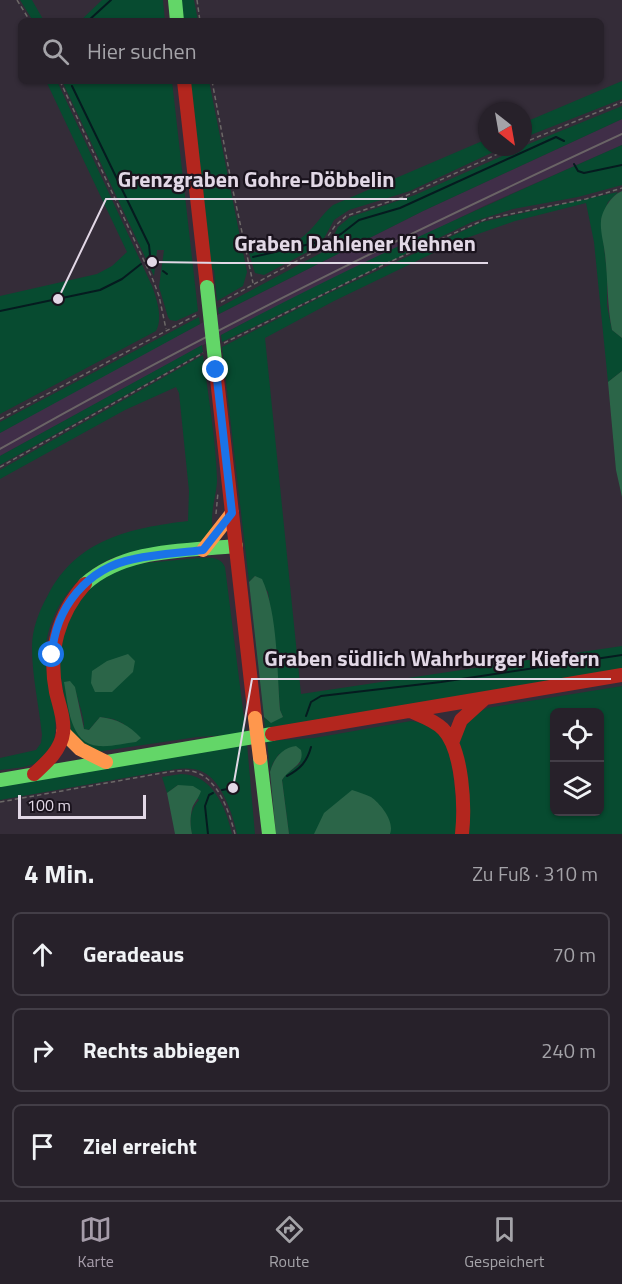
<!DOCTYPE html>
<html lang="de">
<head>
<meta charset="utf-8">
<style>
	:root { --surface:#27212a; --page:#332e36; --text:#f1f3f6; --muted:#a4a3a8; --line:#433e47; --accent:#a59ca9 }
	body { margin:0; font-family:"Titillium Web",sans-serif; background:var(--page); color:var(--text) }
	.controls { position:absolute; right:18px; bottom:18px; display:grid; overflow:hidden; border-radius:9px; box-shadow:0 2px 4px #0004 }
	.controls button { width:54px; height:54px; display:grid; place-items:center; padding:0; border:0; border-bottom:2px solid var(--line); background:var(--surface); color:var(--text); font:30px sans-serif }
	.compass { position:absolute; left:478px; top:102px; width:54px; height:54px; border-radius:50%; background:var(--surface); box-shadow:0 2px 4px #0004; rotate:149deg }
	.scale { position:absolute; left:18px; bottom:15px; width:128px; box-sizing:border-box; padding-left:6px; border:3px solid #e2d8e6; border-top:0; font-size:16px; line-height:21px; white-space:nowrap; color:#e2d8e6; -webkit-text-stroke:4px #1a131d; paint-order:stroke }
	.stop { position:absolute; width:18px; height:18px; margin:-14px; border:4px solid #1a73e8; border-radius:50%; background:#fff }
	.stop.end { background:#1a73e8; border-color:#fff; box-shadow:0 2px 6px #0008 }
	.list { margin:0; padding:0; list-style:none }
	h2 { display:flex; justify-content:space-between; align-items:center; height:78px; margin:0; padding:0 24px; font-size:26px }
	h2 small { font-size:20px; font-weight:400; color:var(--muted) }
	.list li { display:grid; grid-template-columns:39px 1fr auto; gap:18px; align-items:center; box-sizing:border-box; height:84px; margin:0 12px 12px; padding:0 12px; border:2px solid var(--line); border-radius:9px }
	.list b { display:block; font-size:22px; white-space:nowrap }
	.list em { font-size:20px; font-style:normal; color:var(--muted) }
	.icon { flex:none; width:33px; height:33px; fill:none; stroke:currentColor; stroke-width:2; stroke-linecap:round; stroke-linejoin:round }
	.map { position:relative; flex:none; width:622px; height:834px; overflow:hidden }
	.search { position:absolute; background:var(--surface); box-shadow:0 2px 4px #0004; left:18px; right:18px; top:18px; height:66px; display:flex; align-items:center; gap:15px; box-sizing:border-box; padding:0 21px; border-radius:9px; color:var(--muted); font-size:22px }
	.sheet { height:366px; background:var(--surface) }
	nav { display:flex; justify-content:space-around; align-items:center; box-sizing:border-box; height:84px; border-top:2px solid var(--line); background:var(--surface); font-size:16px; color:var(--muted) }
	nav a { display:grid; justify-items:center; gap:3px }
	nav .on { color:var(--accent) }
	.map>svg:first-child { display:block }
	.built { fill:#402e48 }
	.green { fill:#074b30; fill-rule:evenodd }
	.forest { fill:#2b6548 }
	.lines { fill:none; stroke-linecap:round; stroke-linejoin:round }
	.stream { stroke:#051b1f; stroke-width:2 }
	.path { stroke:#6c6867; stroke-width:1.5; stroke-dasharray:4.5 3; stroke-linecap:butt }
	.fast { stroke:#63d668; stroke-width:14 }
	.slow { stroke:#ff974d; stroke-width:14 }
	.jam { stroke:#b3261e; stroke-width:14 }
	.rail { stroke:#6a6466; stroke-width:2 }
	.fast-bridge { stroke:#63d668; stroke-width:14 }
	.slow-bridge { stroke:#ff974d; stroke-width:14 }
	.route { stroke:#1a73e8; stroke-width:8 }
	.leader { fill:none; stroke:#e2d8e6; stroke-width:2 }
	.callout-dot { fill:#e2d8e6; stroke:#1a131d; stroke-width:2 }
	.callout-label { font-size:22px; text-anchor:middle; font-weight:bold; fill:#e2d8e6; stroke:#1a131d; stroke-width:4.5; stroke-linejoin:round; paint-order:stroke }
</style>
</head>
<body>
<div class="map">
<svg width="622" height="834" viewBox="0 0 622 834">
	<rect width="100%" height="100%" fill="#342c38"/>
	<path class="built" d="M 622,119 L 622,145 L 486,205 L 238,326 L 0,456 L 0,433 L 97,378 L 219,314 L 423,211 Z"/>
	<path class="green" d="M 20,0 L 32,0 L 44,21 L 33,21 Z
		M 102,0 L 163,0 L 165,21 L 80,21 Z
		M 180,0 L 194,0 L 198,21 L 183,21 Z
		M 46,81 L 57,81 L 152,286 C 157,300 163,318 156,331 L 0,414 L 0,296 L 97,274 L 112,266 L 127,252 Z
		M 62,81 L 172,81 L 198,311 L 176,321 L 170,320 L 168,317 L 159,287 L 164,250 L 157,250 L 154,276 Z
		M 189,81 L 209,81 L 247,272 L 243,286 L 217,301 L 214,270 L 211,269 Z
		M 622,81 L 622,99 L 523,138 L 523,123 Z
		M 622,106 L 622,119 L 423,211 L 219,314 L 218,308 L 321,253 L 328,247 L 338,227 L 350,217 L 415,195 L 531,143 Z
		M 487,139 L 487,147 L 504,147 L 410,191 L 349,210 L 334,220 L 322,242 L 315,248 L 264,275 L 255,273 L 249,253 C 263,250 289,247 300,239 C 313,230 321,215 333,205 Z
		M 622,145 L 622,185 L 578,197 L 513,209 L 472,222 L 222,342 L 221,335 C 351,265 487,205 622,145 Z
		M 618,192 L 608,202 L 601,220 L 607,273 L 607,306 L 612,330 L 622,338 L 622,371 L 608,382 L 594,242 L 586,203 L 515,221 L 458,241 L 334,301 L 265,338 L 301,694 L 622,646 L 622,670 L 265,730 L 264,717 L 267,720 L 283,717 L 280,710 L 275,642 L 268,592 L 255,576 L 249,582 L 222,347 L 327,294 L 482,222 Z
		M 199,317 L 200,324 L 0,433 L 0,422 Z
		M 202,345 L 203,352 L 0,465 L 0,456 Z
		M 203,355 C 208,396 216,439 217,480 C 217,494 208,519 214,530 L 202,542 L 196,544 C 168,548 136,548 110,559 C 70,577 41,621 46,666 C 49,695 67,734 44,758 C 34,768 13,768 0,770 L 0,758 L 36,750 L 41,743 L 42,735 C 39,706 32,676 32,647 C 32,629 39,611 48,595 C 77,539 130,528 188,521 L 189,491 L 179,393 L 176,387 L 125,410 L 0,479 L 0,470 Z
		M 199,558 C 209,558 220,556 225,567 L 246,734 L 197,737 L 96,752 L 85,748 L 71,734 L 69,726 L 58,660 L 67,618 L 84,592 L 99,579 L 119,569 L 145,563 ZM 75,687 C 77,700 85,717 84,729 L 89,730 L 100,717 L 113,719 L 124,724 L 83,739 Z
		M 622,686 L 622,834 L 468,834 C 466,815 454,742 461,729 C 466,721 478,712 487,708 ZM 554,712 L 600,712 L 600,812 L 554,812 Z
		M 411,721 C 420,722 434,727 440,734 C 455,753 458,811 456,834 L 289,834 L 282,780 L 286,774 L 301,763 L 279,754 L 273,763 L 270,772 L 267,741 L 314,738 Z
		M 247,744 L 255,834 L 237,834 C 233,815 222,781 203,772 C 191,766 177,769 164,771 L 0,800 L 0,786 Z
		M 181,774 C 212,774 226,807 232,834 L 192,834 C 189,821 190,810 199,800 L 178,785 L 167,793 L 162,777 Z"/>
	<path class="forest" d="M 622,191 L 622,338 L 612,330 C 607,305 608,280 605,254 C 604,244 600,231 601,221 C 602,210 612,195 622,191 Z
		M 622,371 L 622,497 L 616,470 L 608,382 Z
		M 255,576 L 262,579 C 278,614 277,671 280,710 L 283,717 L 271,723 L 264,717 L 249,582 Z
		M 128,654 L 135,661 L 133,672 L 112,692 L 95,692 L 91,683 L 92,671 L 107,661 Z
		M 70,681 L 75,687 L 84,729 L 89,730 L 100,717 C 117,719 129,725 141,738 L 136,742 C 125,743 111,747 99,746 C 69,745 68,703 64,682 Z
		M 296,746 L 301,750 C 305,766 289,768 282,780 L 289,834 L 276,834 L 270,772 C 274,758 282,748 296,746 Z
		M 178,785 L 193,786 L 201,791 C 199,798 193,804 192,809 C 190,818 190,825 192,834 L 175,834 L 167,793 Z
		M 352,790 C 358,792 365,794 371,797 C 381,804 395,822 390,834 L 314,834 L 324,813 Z"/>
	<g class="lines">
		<path class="stream" d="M 88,21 L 111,0
			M 72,86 L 149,245 L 150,255 L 147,260
			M 574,164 L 578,171 L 584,173 L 622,165
			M 335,237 L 341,234 L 359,220 L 400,208 L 556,137 L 564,141
			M 253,257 L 319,242
			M 163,271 L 167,274
			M 0,311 L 100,290 L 122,279 L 141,264
			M 306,716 L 311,702 L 321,696 L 441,682 L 622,655
			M 287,776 C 300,769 307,762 311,747
			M 222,790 L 233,788
			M 208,834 L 205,806 L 209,795 L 213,793"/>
		<path class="path" d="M 17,0 L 30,21
			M 197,0 L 200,21
			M 60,81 L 153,280 L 159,296 L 166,329
			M 212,81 L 232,186 L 253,283
			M 523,143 L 622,102
			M 221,302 L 319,249 L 335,226 L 346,216 L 403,197 L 513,147
			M 224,343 L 387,263 L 486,219 L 586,199 L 622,188
			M 0,419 L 198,314
			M 0,467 L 203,353
			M 216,514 L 218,492
			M 0,802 L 168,772 C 176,771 184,770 191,771 C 218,776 229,812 235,834"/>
		<path class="fast" d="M 175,0 L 177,21
			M 85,584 C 125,548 186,551 236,546
			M 260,758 L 269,834
			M 0,780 L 272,734"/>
		<path class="slow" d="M 203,550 L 232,513
			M 63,732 L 80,749 L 106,762"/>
		<path class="jam" d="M 184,81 L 207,287
			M 216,370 L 255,718
			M 410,711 C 421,716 434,720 443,729 C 463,750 465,807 462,834
			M 272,734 L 622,675
			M 452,743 L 461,720 L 483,700
			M 34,774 C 46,763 61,750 63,733 C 65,720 59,705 56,692 C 48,652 58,614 85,584"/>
		<path class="rail" d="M 0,449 C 202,334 411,232 622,134"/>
		<path class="fast-bridge" d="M 207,287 L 216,370"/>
		<path class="slow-bridge" d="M 255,718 L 260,758"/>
	</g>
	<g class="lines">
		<path class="route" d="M 52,655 C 55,608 87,568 134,559 C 157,554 180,553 203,550 L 232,513 L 216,370"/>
	</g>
	<path class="leader" d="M58 299L106 199H407M152 262L222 263H488M233 788L252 679H611"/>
	<g class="callout-dot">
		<circle cx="58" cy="299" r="6"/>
		<circle cx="152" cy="262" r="6"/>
		<circle cx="233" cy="788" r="6"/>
	</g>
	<g class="callout-label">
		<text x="256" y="187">Grenzgraben Gohre-Döbbelin</text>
		<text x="355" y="251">Graben Dahlener Kiehnen</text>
		<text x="432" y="666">Graben südlich Wahrburger Kiefern</text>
	</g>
</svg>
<div class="controls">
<button><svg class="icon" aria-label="locate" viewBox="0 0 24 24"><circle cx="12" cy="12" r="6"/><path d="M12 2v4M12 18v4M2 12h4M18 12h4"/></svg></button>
<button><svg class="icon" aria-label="layers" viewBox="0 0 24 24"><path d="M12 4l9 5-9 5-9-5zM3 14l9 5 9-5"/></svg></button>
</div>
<svg class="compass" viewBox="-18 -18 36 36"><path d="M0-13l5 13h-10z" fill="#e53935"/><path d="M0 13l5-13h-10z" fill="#a4a3a8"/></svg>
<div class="scale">100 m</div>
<div class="stop" style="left:52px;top:655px"></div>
<div class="stop end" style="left:216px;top:370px"></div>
<div class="search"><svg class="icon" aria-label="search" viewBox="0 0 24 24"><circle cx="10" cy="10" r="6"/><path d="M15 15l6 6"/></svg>Hier suchen</div>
</div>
<section class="sheet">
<h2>4 Min.<small>Zu Fuß · 310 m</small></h2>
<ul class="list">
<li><svg class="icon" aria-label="ahead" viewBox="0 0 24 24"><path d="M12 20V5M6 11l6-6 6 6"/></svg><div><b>Geradeaus</b></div><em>70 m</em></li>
<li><svg class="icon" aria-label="right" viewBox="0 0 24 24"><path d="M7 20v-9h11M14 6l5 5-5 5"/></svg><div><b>Rechts abbiegen</b></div><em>240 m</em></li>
<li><svg class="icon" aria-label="arrive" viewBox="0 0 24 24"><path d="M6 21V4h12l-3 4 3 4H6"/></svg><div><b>Ziel erreicht</b></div></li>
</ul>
</section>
<nav>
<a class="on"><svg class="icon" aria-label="map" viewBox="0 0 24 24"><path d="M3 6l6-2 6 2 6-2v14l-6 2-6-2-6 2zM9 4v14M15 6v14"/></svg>Karte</a>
<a><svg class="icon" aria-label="directions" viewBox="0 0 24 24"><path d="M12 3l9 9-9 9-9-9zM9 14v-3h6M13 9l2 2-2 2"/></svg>Route</a>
<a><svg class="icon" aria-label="saved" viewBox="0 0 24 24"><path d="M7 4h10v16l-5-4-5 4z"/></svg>Gespeichert</a>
</nav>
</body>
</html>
